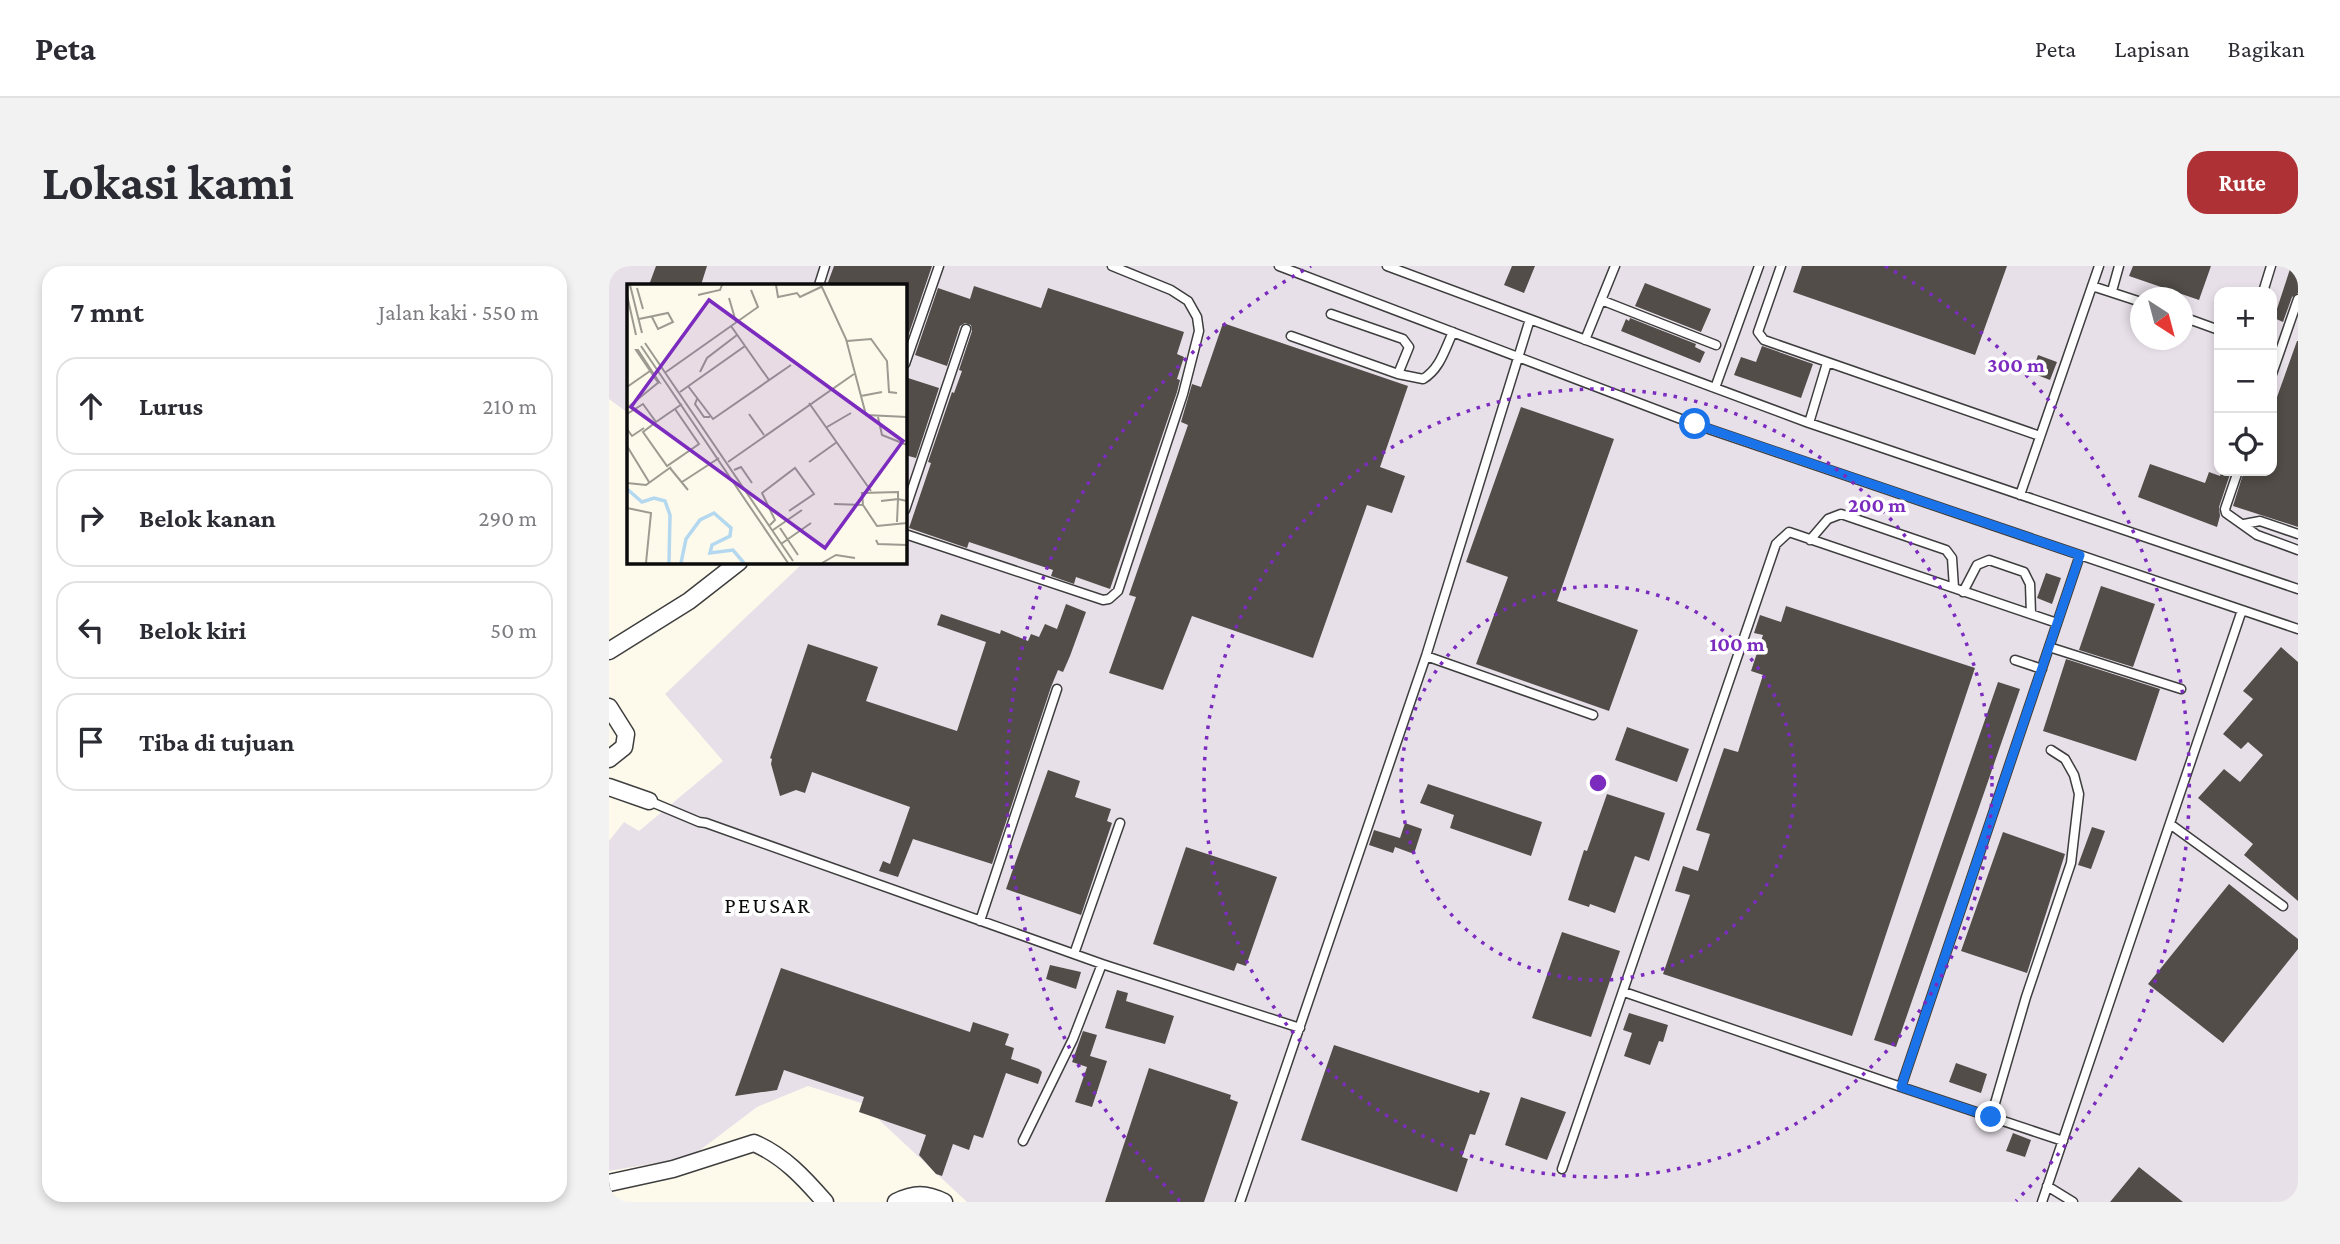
<!DOCTYPE html>
<html lang="id">
<head>
<meta charset="utf-8">
<style>
	:root { --surface:#fff; --page:#f2f2f3; --text:#2b2b33; --muted:#7c7c81; --line:#e1e1e2; --accent:#ad3135 }
	body { margin:0; font-family:"Crimson Pro",serif; background:var(--page); color:var(--text) }
	.controls { position:absolute; right:21px; top:21px; display:grid; overflow:hidden; border-radius:14px; box-shadow:0 4px 10px #0003 }
	.controls button { width:63px; height:63px; display:grid; place-items:center; padding:0; border:0; border-bottom:2px solid var(--line); background:var(--surface); color:var(--text); font:35px sans-serif }
	.compass { position:absolute; left:1521px; top:21px; width:63px; height:63px; border-radius:50%; background:var(--surface); box-shadow:0 4px 10px #0003; rotate:144deg }
	.stop { position:absolute; width:21px; height:21px; margin:-16px; border:5px solid #1a73e8; border-radius:50%; background:#fff }
	.stop.end { background:#1a73e8; border-color:#fff; box-shadow:0 2px 7px #0008 }
	.list { margin:0; padding:0; list-style:none }
	h2 { display:flex; justify-content:space-between; align-items:center; height:91px; margin:0; padding:0 28px; font-size:30px }
	h2 small { font-size:23px; font-weight:400; color:var(--muted) }
	.list li { display:grid; grid-template-columns:46px 1fr auto; gap:21px; align-items:center; box-sizing:border-box; height:98px; margin:0 14px 14px; padding:0 14px; border:2px solid var(--line); border-radius:21px }
	.list b { display:block; font-size:26px; white-space:nowrap }
	.list em { font-size:23px; font-style:normal; color:var(--muted) }
	.icon { flex:none; width:38px; height:38px; fill:none; stroke:currentColor; stroke-width:2; stroke-linecap:round; stroke-linejoin:round }
	.map { position:relative; flex:none; width:1689px; height:936px; overflow:hidden; border-radius:21px }
	header { display:flex; align-items:center; gap:42px; box-sizing:border-box; height:98px; padding:0 35px; background:var(--surface); border-bottom:2px solid var(--line) }
	header strong { font-size:33px }
	nav { display:flex; gap:38px; margin-inline-start:auto; font-size:24px }
	.intro { display:flex; align-items:center; justify-content:space-between; box-sizing:border-box; height:168px; padding:0 42px }
	h1 { margin:0; font-size:49px }
	.button { padding:18px 32px; border-radius:21px; background:var(--accent); color:#fff; font-size:24px; font-weight:700 }
	main { display:flex; gap:42px; padding:0 42px }
	aside { flex:1; background:var(--surface); border-radius:21px; box-shadow:0 4px 10px #0003 }
	.map>svg:first-child { display:block }
	.industrial { fill:#e8e0e9; fill-rule:evenodd }
	.building { fill:#524d48 }
	.lines { fill:none; stroke-linecap:round; stroke-linejoin:round }
	.lane-casing { stroke:#3e3e3e; stroke-width:11 }
	.street-casing { stroke:#3e3e3e; stroke-width:19 }
	.lane { stroke:#fff; stroke-width:8 }
	.street { stroke:#fff; stroke-width:16 }
	.route { stroke:#1a73e8; stroke-width:9 }
	.ring { fill:none; stroke:#7b2cbf; stroke-width:3.5; stroke-dasharray:3.5 7 }
	.labels { text-anchor:middle; stroke-width:7; stroke-linejoin:round; paint-order:stroke }
	.quarter-label { font-size:23px; letter-spacing:2px; fill:#0b0b0b; stroke:#fff }
	.inset-river { fill:none; stroke:#b4d8ef; stroke-width:3.5 }
	.inset-road { fill:none; stroke:#9c9a91; stroke-width:2 }
	.view { fill:#7b2cbf; fill-opacity:0.15; stroke:#7b2cbf; stroke-width:3.5 }
	.inset-edge { fill:none; stroke:#0b0b0b; stroke-width:3.5 }
	.centre { fill:#7b2cbf; stroke:#fff; stroke-width:3.5 }
	.ring-label { font-size:21px; text-anchor:middle; font-weight:bold; fill:#7b2cbf; stroke:#fff; stroke-width:7; stroke-linejoin:round; paint-order:stroke }
</style>
</head>
<body>
<header>
<strong>Peta</strong>
<nav><a>Peta</a><a>Lapisan</a><a>Bagikan</a></nav>
</header>
<div class="intro"><h1>Lokasi kami</h1><a class="button">Rute</a></div>
<main>
<aside>
<h2>7 mnt<small>Jalan kaki · 550 m</small></h2>
<ul class="list">
<li><svg class="icon" aria-label="ahead" viewBox="0 0 24 24"><path d="M12 20V5M6 11l6-6 6 6"/></svg><div><b>Lurus</b></div><em>210 m</em></li>
<li><svg class="icon" aria-label="right" viewBox="0 0 24 24"><path d="M7 20v-9h11M14 6l5 5-5 5"/></svg><div><b>Belok kanan</b></div><em>290 m</em></li>
<li><svg class="icon" aria-label="left" viewBox="0 0 24 24"><path d="M17 20v-9H6M10 6l-5 5 5 5"/></svg><div><b>Belok kiri</b></div><em>50 m</em></li>
<li><svg class="icon" aria-label="arrive" viewBox="0 0 24 24"><path d="M6 21V4h12l-3 4 3 4H6"/></svg><div><b>Tiba di tujuan</b></div></li>
</ul>
</aside>
<div class="map">
<svg width="1689" height="936" viewBox="0 0 1689 936">
	<rect width="100%" height="100%" fill="#fdfaeb"/>
	<path class="industrial" d="M 0,0 L 1689,0 L 1689,936 L 358,936 L 252,837 L 199,820 L 148,841 L 82,891 L 0,905 L 0,575 L 15,556 L 30,565 L 114,495 L 56,428 L 195,296 L 296,296 L 296,19 L 19,19 L 19,147 L 0,133 ZM 1610,26 L 1663,26 L 1663,205 L 1610,205 ZM 1532,32 L 1574,32 L 1574,74 L 1532,74 Z"/>
	<path class="building" d="M 47,0 L 98,0 L 92,19 L 40,19 Z
		M 225,0 L 323,0 L 296,79 L 296,19 L 218,19 Z
		M 903,0 L 926,0 L 915,27 L 895,19 Z
		M 1193,0 L 1398,0 L 1366,89 L 1184,26 Z
		M 1524,0 L 1602,0 L 1590,34 L 1520,10 Z
		M 1682,0 L 1689,0 L 1689,27 L 1683,31 L 1674,56 L 1665,52 Z
		M 1036,17 L 1102,43 L 1092,66 L 1026,40 Z
		M 365,20 L 432,42 L 439,22 L 575,66 L 568,88 L 575,91 L 568,113 L 571,114 L 568,126 L 501,323 L 467,311 L 465,318 L 442,310 L 444,304 L 360,276 L 358,282 L 300,262 L 322,197 L 319,196 L 343,126 L 345,127 L 353,105 L 350,104 L 363,65 L 362,59 L 356,57 L 351,60 L 338,100 L 306,89 L 329,22 L 361,33 Z
		M 1021,52 L 1087,78 L 1086,81 L 1096,86 L 1091,97 L 1012,65 L 1017,53 L 1020,55 Z
		M 614,57 L 799,120 L 771,201 L 796,210 L 783,247 L 758,239 L 704,392 L 583,350 L 554,424 L 500,407 L 527,331 L 520,329 L 579,159 L 572,156 L 583,118 L 592,121 Z
		M 1688,75 L 1689,75 L 1689,261 L 1624,240 L 1635,205 L 1663,205 L 1663,145 Z
		M 1153,80 L 1204,98 L 1192,132 L 1125,109 L 1132,91 L 1147,96 Z
		M 1429,89 L 1448,96 L 1441,114 L 1423,107 Z
		M 296,111 L 330,122 L 307,192 L 296,189 Z
		M 912,141 L 1005,173 L 948,335 L 1029,364 L 1000,445 L 867,398 L 899,311 L 857,296 Z
		M 1541,198 L 1596,217 L 1600,206 L 1611,210 L 1613,205 L 1622,205 L 1610,241 L 1611,250 L 1608,261 L 1529,231 Z
		M 1437,307 L 1452,312 L 1443,338 L 1428,332 Z
		M 1492,320 L 1546,338 L 1524,401 L 1470,384 Z
		M 457,338 L 477,346 L 461,390 L 454,406 L 449,404 L 442,421 L 383,598 L 304,573 L 289,611 L 270,605 L 274,595 L 281,598 L 301,541 L 203,506 L 196,527 L 187,524 L 171,530 L 162,498 L 163,493 L 161,492 L 199,378 L 269,401 L 257,435 L 348,465 L 377,376 L 328,359 L 332,348 L 391,368 L 392,364 L 419,375 L 422,368 L 430,371 L 436,358 L 448,363 Z
		M 1177,340 L 1366,402 L 1243,770 L 1054,708 L 1081,629 L 1066,625 L 1074,600 L 1089,605 L 1101,568 L 1087,564 L 1115,482 L 1129,486 L 1154,409 L 1142,405 L 1154,369 L 1145,367 L 1151,349 L 1172,356 Z
		M 1672,381 L 1689,396 L 1689,635 L 1635,589 L 1644,578 L 1589,532 L 1615,503 L 1631,516 L 1654,489 L 1639,476 L 1632,483 L 1614,468 L 1644,433 L 1634,425 Z
		M 1457,393 L 1551,423 L 1527,495 L 1434,465 Z
		M 1389,416 L 1411,423 L 1287,781 L 1265,774 Z
		M 1018,461 L 1080,483 L 1068,516 L 1006,494 Z
		M 439,504 L 471,515 L 466,531 L 502,543 L 498,555 L 503,557 L 472,649 L 397,623 Z
		M 819,518 L 933,556 L 922,590 L 841,562 L 845,549 L 811,537 Z
		M 998,528 L 1056,547 L 1040,595 L 1026,590 L 1006,647 L 981,638 L 980,641 L 959,634 L 975,584 L 978,585 Z
		M 796,557 L 813,563 L 805,588 L 786,581 L 784,587 L 760,579 L 765,564 L 791,572 Z
		M 1483,561 L 1496,565 L 1482,603 L 1469,599 Z
		M 1394,566 L 1456,588 L 1418,707 L 1352,685 Z
		M 577,581 L 668,611 L 637,700 L 628,697 L 625,705 L 544,678 Z
		M 1620,618 L 1689,673 L 1689,683 L 1614,777 L 1539,718 Z
		M 953,666 L 1011,685 L 982,771 L 923,752 Z
		M 441,699 L 472,706 L 467,723 L 437,713 Z
		M 172,702 L 361,766 L 364,756 L 400,768 L 396,779 L 405,782 L 402,793 L 430,803 L 433,806 L 429,818 L 397,807 L 374,872 L 365,869 L 360,884 L 344,878 L 333,910 L 327,908 L 310,889 L 317,869 L 250,846 L 255,831 L 175,804 L 168,824 L 126,830 Z
		M 508,724 L 519,727 L 517,735 L 565,750 L 556,778 L 496,762 Z
		M 1020,747 L 1059,759 L 1054,776 L 1050,775 L 1041,799 L 1015,790 L 1023,767 L 1014,764 Z
		M 474,765 L 488,769 L 481,790 L 498,795 L 483,841 L 466,836 L 478,801 L 463,796 Z
		M 725,779 L 870,827 L 871,824 L 881,827 L 866,869 L 861,868 L 853,891 L 859,893 L 848,926 L 692,874 Z
		M 1347,797 L 1378,808 L 1372,827 L 1340,816 Z
		M 540,802 L 622,829 L 621,833 L 629,836 L 595,936 L 496,936 Z
		M 912,831 L 957,846 L 938,894 L 896,879 Z
		M 1404,867 L 1422,874 L 1416,891 L 1397,885 Z
		M 1530,901 L 1574,936 L 1501,936 Z"/>
	<g class="lines">
		<g class="lane-casing">
			<path id="lane" d="M 670,0 L 1085,158 L 1689,363
				M 778,0 L 1200,157 L 1689,323
				M 1172,0 L 1149,66 L 1155,74 L 1431,170
				M 210,19 L 216,0
				M 1483,20 L 1532,36
				M 1503,25 L 1510,0
				M 1654,26 L 1662,0
				M 992,34 L 1107,79
				M 722,48 L 794,73 L 800,81 L 789,108
				M 1574,51 L 1610,64
				M 682,70 L 789,108 L 814,113 C 831,103 836,83 844,66
				M 976,74 L 1006,0
				M 296,98 L 330,0
				M 1663,108 L 1689,33
				M 1106,122 L 1150,0
				M 1200,157 L 1218,97
				M 1629,205 L 1616,243 L 1617,247 L 1648,269 L 1689,284
				M 1411,229 L 1490,0
				M 296,244 L 357,63
				M 1635,258 L 1651,255 L 1689,268
				M 296,268 L 494,334 L 500,333 L 509,325 L 574,128 L 590,65 L 588,51 L 579,35 L 562,24 L 503,0
				M 1201,274 L 1219,253 L 1232,248 L 1337,284 L 1343,292 L 1345,322
				M 1354,326 L 1368,299 L 1380,294 L 1415,306 L 1421,318 L 1422,348
				M 1440,381 L 1572,423
				M 817,390 L 984,449
				M 1406,394 L 1433,403
				M 40,535 L 90,556 L 97,557 L 493,698 L 691,762
				M 1561,558 L 1674,640
				M 371,655 L 448,423
				M 465,688 L 511,557
				M 1015,726 L 1292,821
				M 1382,851 L 1417,731 L 1462,597 L 1470,528 L 1465,509 L 1456,493 L 1442,484
				M 414,875 L 464,773 L 493,698
				M 1454,875 L 1292,821 L 1471,289
				M 953,903 L 1167,278 L 1180,266 L 1448,357
				M 1438,920 L 1464,936
				M 631,936 L 817,390 L 921,53
				M 1433,936 L 1633,344"/>
		</g>
		<g class="street-casing">
			<path id="street" d="M 0,385 L 80,335 L 130,296
				M 0,441 L 17,468 L 15,481 L 0,493
				M 0,521 L 40,535
				M 0,917 L 64,903 L 145,877 C 175,890 195,912 216,936
				M 287,936 C 305,927 317,927 335,936"/>
		</g>
		<use href="#lane" class="lane"/>
		<use href="#street" class="street"/>
	</g>
	<g class="lines">
		<path class="route" d="M 1086,158 L 1471,289 L 1292,821 L 1382,851"/>
	</g>
	<g class="ring">
		<circle cx="989" cy="517" r="197"/>
		<circle cx="989" cy="517" r="394"/>
		<path d="M571 935A591 591 0 0 1 702 0M1276 0A591 591 0 0 1 1407 935"/>
	</g>
	<g class="labels">
		<g class="quarter-label">
			<text x="159" y="647">PEUSAR</text>
		</g>
	</g>
	<g transform="translate(18 18)">
		<rect width="280" height="280" fill="#fdfaeb"/>
		<path class="inset-river" d="M 0,205 L 15,218 L 27,214 L 38,217 L 43,231 L 42,279M 54,279 L 59,255 L 73,236 L 87,229 L 104,244 L 103,252 L 85,261 L 83,269 L 106,266 L 117,279"/>
		<path class="inset-road" d="M 3,1 L 15,49M 149,1 L 151,13 L 170,9 L 173,13 L 194,3M 194,1 L 219,55 L 239,131 L 280,133M 10,4 L 16,25M 0,11 L 9,51M 71,11 L 93,6 L 95,1M 102,14 L 109,38M 12,35 L 41,29 L 46,38 L 31,45 L 25,33M 220,57 L 244,55 L 260,77 L 262,108 L 270,109M 18,59 L 166,277M 14,62 L 161,279M 118,62 L 142,96M 9,66 L 11,66 L 32,98 L 30,97 ZM 39,88 L 131,23 L 124,6M 73,88 L 80,74 L 110,51M 61,102 L 86,135 L 164,81M 0,103 L 23,87M 53,108 L 118,62 L 104,42M 234,112 L 255,108M 70,115 L 68,120 L 77,133 L 83,133M 182,119 L 244,207M 0,124 L 32,98M 48,125 L 72,160 L 40,182 L 16,148 L 29,138 L 55,120M 0,130 L 16,120 L 29,138M 122,130 L 137,151M 251,133 L 255,151 L 280,161M 200,143 L 224,129M 0,145 L 5,152 L 17,144M 0,162 L 22,198M 101,178 L 227,90M 182,178 L 210,158M 43,184 L 61,206M 107,186 L 114,183 L 125,199M 55,198 L 92,174M 0,199 L 19,201 L 44,183M 254,217 L 271,215 L 271,208 L 235,209 L 236,221 L 250,242 L 280,239M 207,220 L 236,221M 0,224 L 24,229 L 19,279M 270,238 L 271,215 L 280,217M 143,241 L 148,236 L 135,209 L 168,184 L 187,210 L 162,227M 153,244 L 171,271M 146,246 L 175,226M 249,256 L 251,260 L 280,261M 154,260 L 184,239M 195,279 L 209,271 L 228,274"/>
		<path class="view" d="M 82,16 L 276,157 L 198,264 L 4,123 Z"/>
		<rect width="280" height="280" class="inset-edge"/>
	</g>
	<circle cx="989" cy="517" r="10" class="centre"/>
	<g class="ring-label">
		<text x="1407" y="106">300 m</text>
		<text x="1268" y="246">200 m</text>
		<text x="1128" y="385">100 m</text>
	</g>
</svg>
<div class="controls">
<button>+</button>
<button>−</button>
<button><svg class="icon" aria-label="locate" viewBox="0 0 24 24"><circle cx="12" cy="12" r="6"/><path d="M12 2v4M12 18v4M2 12h4M18 12h4"/></svg></button>
</div>
<svg class="compass" viewBox="-18 -18 36 36"><path d="M0-13l5 13h-10z" fill="#e53935"/><path d="M0 13l5-13h-10z" fill="#7c7c81"/></svg>
<div class="stop" style="left:1086px;top:158px"></div>
<div class="stop end" style="left:1382px;top:851px"></div>
</div>
</main>
</body>
</html>
